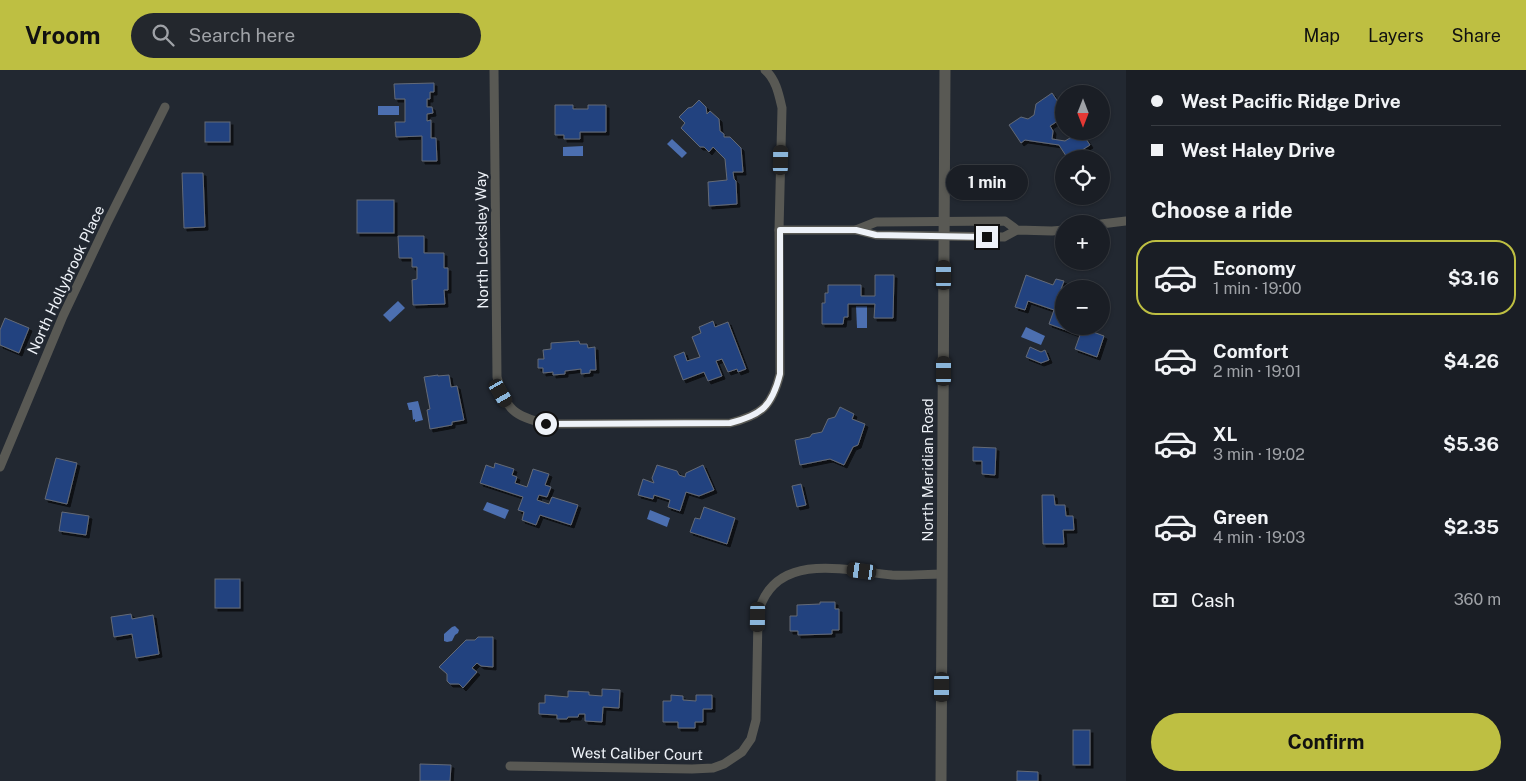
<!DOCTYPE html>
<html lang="en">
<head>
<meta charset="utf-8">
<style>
	body { margin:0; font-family:"Public Sans",sans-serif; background:#23272d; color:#f1f3f6; height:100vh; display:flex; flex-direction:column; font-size:19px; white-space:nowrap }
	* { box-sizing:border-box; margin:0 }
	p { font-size:16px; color:#9fa2a7 }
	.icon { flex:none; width:28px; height:28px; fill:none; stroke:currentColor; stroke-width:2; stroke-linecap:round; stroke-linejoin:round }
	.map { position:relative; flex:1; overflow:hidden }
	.details { display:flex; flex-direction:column; background:#1a1e25; width:400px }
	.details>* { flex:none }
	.banner { display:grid; align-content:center; height:110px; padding:0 25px; background:#1a1e25 }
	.needle { width:32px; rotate:180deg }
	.controls { position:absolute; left:1055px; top:15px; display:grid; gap:10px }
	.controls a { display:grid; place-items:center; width:55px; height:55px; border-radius:50%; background:#1a1e25; box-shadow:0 1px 4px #0004,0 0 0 1px #383c42; font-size:25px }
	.end { position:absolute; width:22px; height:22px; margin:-11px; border:6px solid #eef2f8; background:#111; box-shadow:0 0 0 2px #111 }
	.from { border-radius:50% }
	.bubble { position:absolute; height:35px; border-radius:18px; background:#1a1e25; box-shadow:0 1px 4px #0004,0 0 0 1px #383c42; font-size:16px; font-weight:700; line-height:35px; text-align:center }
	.car { position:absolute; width:15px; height:30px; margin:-15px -8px; border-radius:6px; box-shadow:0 0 4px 1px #0007; background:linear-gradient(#222 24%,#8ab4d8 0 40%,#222 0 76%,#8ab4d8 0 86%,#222 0) }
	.banner b { display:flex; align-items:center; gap:18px; height:48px; font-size:19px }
	.banner b+b { border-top:1px solid #383c42 }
	.banner i { width:12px; height:12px; background:#f1f3f6 }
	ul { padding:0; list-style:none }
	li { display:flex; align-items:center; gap:15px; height:75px; margin:0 10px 8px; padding:0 15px; border:2px solid transparent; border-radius:20px }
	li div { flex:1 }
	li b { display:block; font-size:19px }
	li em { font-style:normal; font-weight:700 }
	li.active { border-color:#bebf42 }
	li>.icon { width:45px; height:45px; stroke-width:1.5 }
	h2 { padding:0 25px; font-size:22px; line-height:60px }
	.pay { display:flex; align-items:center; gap:12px; height:55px; padding:0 25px; font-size:19px }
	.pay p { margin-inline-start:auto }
	.cta { display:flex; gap:10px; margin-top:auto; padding:10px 25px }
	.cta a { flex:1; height:58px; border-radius:30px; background:#bebf42; color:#111; font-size:20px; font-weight:700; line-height:58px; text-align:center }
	header { display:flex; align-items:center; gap:30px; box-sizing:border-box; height:70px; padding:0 25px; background:#bebf42; color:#111 }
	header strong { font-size:24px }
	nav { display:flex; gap:28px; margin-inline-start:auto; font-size:18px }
	.search { width:350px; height:45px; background:#23272d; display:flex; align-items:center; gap:12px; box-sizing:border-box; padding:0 18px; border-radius:28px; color:#9fa2a7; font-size:19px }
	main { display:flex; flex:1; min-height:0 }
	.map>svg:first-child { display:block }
</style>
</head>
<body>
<header>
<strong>Vroom</strong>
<div class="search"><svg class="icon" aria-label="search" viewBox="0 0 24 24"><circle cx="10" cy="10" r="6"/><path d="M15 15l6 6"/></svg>Search here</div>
<nav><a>Map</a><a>Layers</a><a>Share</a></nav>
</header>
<main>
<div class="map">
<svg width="1126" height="711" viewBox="0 0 1126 711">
	<defs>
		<filter id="shadow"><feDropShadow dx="3" dy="3" stdDeviation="0" flood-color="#0009"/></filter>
	</defs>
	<rect width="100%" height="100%" fill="#222831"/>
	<!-- water -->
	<g fill="#4c6fb0">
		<rect x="378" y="36" width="21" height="9"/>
		<polygon points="672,69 687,83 682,88 667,74"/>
		<polygon points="583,76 583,86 563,86 563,77"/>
		<polygon points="398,231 405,238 390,252 383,245"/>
		<polygon points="856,236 867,236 867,258 857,258"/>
		<polygon points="1026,257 1045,266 1041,275 1021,267"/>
		<polygon points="418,331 423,350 415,352 415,349 413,350 412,340 409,340 407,333"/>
		<polygon points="487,432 509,440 505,449 483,440"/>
		<polygon points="650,440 670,448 667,457 647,449"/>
		<polygon points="455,556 459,560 458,563 455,565 452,571 447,572 444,571 444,564 452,557"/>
	</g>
	<!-- building -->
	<g fill="#22427f" stroke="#646a76" filter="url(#shadow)">
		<polygon points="434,13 434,22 430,22 430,29 427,29 427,37 432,37 433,43 427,44 427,51 431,50 431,68 436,68 437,91 422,91 422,66 396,67 395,52 405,52 405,29 395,29 394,14"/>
		<polygon points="1052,23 1064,41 1064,47 1050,56 1053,61 1052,69 1065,71 1078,63 1082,63 1090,75 1068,89 1059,75 1025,70 1021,73 1009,55 1021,47 1028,49 1034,45 1036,34"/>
		<polygon points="699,30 706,37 707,44 710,41 719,49 720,61 724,64 724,67 730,67 741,78 743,102 733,102 734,109 736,111 737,134 709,136 708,112 727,110 725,89 713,77 709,82 704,77 700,77 681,58 685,53 679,47 688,38 692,37"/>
		<polygon points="555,35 573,35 573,39 588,39 588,35 606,35 606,62 580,62 580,69 564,69 564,65 555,65"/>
		<rect x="205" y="52" width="25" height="20"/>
		<polygon points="182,103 203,103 205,157 184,158"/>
		<rect x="357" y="130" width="37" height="33"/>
		<polygon points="398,166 424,166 424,183 444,183 444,198 448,198 448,220 444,220 445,234 413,235 412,210 417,209 417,197 412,197 412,188 399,188"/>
		<polygon points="875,205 894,205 893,248 874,248 875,234 848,234 848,247 844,247 843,254 822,254 822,233 825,233 825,223 828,223 828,215 861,215 861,226 875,226"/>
		<polygon points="1026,205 1053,215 1056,209 1064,211 1061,219 1064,220 1064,256 1085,256 1085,259 1104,266 1097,287 1075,279 1080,265 1049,254 1054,240 1028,231 1025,240 1015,237"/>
		<polygon points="5,248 29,258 19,283 0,275 0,260"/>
		<polygon points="713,251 715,257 728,252 746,299 738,302 737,299 728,302 722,289 716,291 722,306 708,311 704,302 683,310 674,286 684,282 687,291 700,287 692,267 701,263 699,257"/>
		<polygon points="579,271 580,274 587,274 588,278 595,277 596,300 590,300 590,303 581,304 581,299 565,301 565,304 553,305 553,302 543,303 543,298 538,298 538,289 544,289 543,280 551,279 551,273"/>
		<polygon points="1030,277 1041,282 1045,280 1049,290 1041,293 1026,287"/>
		<polygon points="438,305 438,306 449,305 451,317 457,316 464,350 452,352 452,355 430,359 427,340 430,339 424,307"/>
		<polygon points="840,337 854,344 852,349 865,354 858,375 853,377 844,395 830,389 800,395 795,370 810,367 812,364 822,362 828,349 835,347"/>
		<polygon points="973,377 996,378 995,405 982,404 982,391 973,391"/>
		<polygon points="56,388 77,393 67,434 45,429"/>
		<polygon points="495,393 514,399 512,405 517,407 515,413 527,417 533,399 549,404 545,415 551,417 547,427 539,425 537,430 549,434 552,427 578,435 571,455 540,445 536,455 522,450 524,442 518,440 523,427 480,413 486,395 494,398"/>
		<polygon points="657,395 677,401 679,405 685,407 686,403 703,395 714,420 699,426 686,422 680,441 668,437 670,430 654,425 653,429 638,425 643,409 654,413 652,408"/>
		<polygon points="801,414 806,435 797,437 792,416"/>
		<polygon points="1042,425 1054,425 1055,435 1065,435 1066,446 1073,446 1074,460 1063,460 1064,474 1043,474"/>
		<polygon points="704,437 735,448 727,474 690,462 695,448 700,449"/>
		<polygon points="62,442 89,446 86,465 59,461"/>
		<rect x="215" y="509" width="25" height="29"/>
		<polygon points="820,532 835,532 835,539 839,539 839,560 832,560 832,564 798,565 798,561 790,561 790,546 797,546 797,535 820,534"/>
		<polygon points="131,544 132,549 153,545 159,584 136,588 132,564 114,567 111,547"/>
		<polygon points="478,567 493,567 493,597 481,596 477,593 472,598 477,602 463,618 459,614 450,614 447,611 447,604 439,597 466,570 475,570"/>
		<polygon points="602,619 620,620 619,638 603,637 602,652 585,651 585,644 579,644 578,647 568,647 567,649 557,649 557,645 539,644 539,633 545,633 545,625 568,627 568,621 589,622 589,625 602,626"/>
		<polygon points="671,625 683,626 683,630 696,631 696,625 712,625 712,639 703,639 703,652 695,652 695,658 678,658 678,652 663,652 663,631 671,631"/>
		<rect x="1073" y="660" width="17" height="35"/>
		<polygon points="420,694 451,695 450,711 420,711"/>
		<polygon points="1017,701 1038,702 1038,711 1017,711"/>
	</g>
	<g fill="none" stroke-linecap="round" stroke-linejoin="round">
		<!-- minor -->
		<g stroke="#595954" stroke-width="9">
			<path d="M494,0L497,307C506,340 514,346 546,354L730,353C762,345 772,336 780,304L779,160L782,38C779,25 776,9 765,0"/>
			<polyline points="1101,154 1126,151"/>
			<polyline points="779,160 856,160"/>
			<polyline points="1017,160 1005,151 876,152 856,160 876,165 1004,167 1017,160 1052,161 1064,160"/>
			<polyline points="0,397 63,246 107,153 165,37"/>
			<path d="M510,696L692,699L713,698L724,694L742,682L751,669L756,650L758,547C759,542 760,536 762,532C784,482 850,501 892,505C909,506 926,504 942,504"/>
		</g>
		<!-- tertiary -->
		<polyline stroke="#595954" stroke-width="11" points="941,711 945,0"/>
	</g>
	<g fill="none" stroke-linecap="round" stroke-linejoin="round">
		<!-- route -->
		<path stroke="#eef2f8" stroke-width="6" d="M546,354L730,353C762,345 772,336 780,304V160H856L876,165L987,167"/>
	</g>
	<g text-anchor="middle" stroke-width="5" stroke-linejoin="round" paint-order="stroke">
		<!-- street labels -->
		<g font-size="15" fill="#eef2f8" stroke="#222831">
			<text transform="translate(482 170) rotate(-91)" y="5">North Locksley Way</text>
			<text transform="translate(66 210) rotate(-65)" y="5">North Hollybrook Place</text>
			<text transform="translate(928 400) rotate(-90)" y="5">North Meridian Road</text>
			<text transform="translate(637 684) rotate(1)" y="5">West Caliber Court</text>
		</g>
	</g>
</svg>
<div class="controls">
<a><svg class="needle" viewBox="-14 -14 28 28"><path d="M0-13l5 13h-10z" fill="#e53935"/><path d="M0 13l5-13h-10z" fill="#9fa2a7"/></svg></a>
<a><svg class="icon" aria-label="locate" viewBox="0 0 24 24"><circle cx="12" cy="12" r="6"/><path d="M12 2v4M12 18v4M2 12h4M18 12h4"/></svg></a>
<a>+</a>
<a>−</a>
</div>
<i class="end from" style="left:546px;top:354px"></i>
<i class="end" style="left:987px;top:167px"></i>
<div class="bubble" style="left:946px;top:95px;width:82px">1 min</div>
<i class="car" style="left:781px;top:90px;rotate:1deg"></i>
<i class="car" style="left:944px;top:205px;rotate:0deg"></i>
<i class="car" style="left:944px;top:301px;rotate:0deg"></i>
<i class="car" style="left:501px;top:323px;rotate:150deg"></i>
<i class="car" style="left:862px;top:501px;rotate:278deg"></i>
<i class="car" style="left:758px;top:547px;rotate:181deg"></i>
<i class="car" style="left:942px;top:617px;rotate:180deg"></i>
</div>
<section class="details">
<div class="banner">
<b><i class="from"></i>West Pacific Ridge Drive</b>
<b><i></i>West Haley Drive</b>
</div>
<h2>Choose a ride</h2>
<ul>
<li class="active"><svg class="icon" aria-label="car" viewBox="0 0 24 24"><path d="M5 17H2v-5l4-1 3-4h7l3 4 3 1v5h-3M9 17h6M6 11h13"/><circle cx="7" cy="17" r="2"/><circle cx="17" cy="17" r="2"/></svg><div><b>Economy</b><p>1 min · 19:00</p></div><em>$3.16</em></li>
<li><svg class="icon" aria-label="car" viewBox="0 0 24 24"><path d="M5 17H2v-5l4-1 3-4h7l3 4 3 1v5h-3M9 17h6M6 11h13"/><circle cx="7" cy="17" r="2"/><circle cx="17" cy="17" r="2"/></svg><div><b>Comfort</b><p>2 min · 19:01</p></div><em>$4.26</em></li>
<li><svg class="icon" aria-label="car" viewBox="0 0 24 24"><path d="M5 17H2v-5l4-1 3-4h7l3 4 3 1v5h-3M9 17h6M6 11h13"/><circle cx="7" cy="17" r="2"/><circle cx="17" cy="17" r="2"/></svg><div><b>XL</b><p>3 min · 19:02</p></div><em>$5.36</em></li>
<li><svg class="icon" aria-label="car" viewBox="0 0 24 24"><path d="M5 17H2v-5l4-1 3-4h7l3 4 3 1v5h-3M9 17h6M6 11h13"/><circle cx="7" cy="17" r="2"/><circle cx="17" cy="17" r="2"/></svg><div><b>Green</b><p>4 min · 19:03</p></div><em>$2.35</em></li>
</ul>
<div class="pay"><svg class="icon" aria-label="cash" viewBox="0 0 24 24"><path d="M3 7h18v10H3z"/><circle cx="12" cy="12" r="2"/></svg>Cash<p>360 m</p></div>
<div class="cta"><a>Confirm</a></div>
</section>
</main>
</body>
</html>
